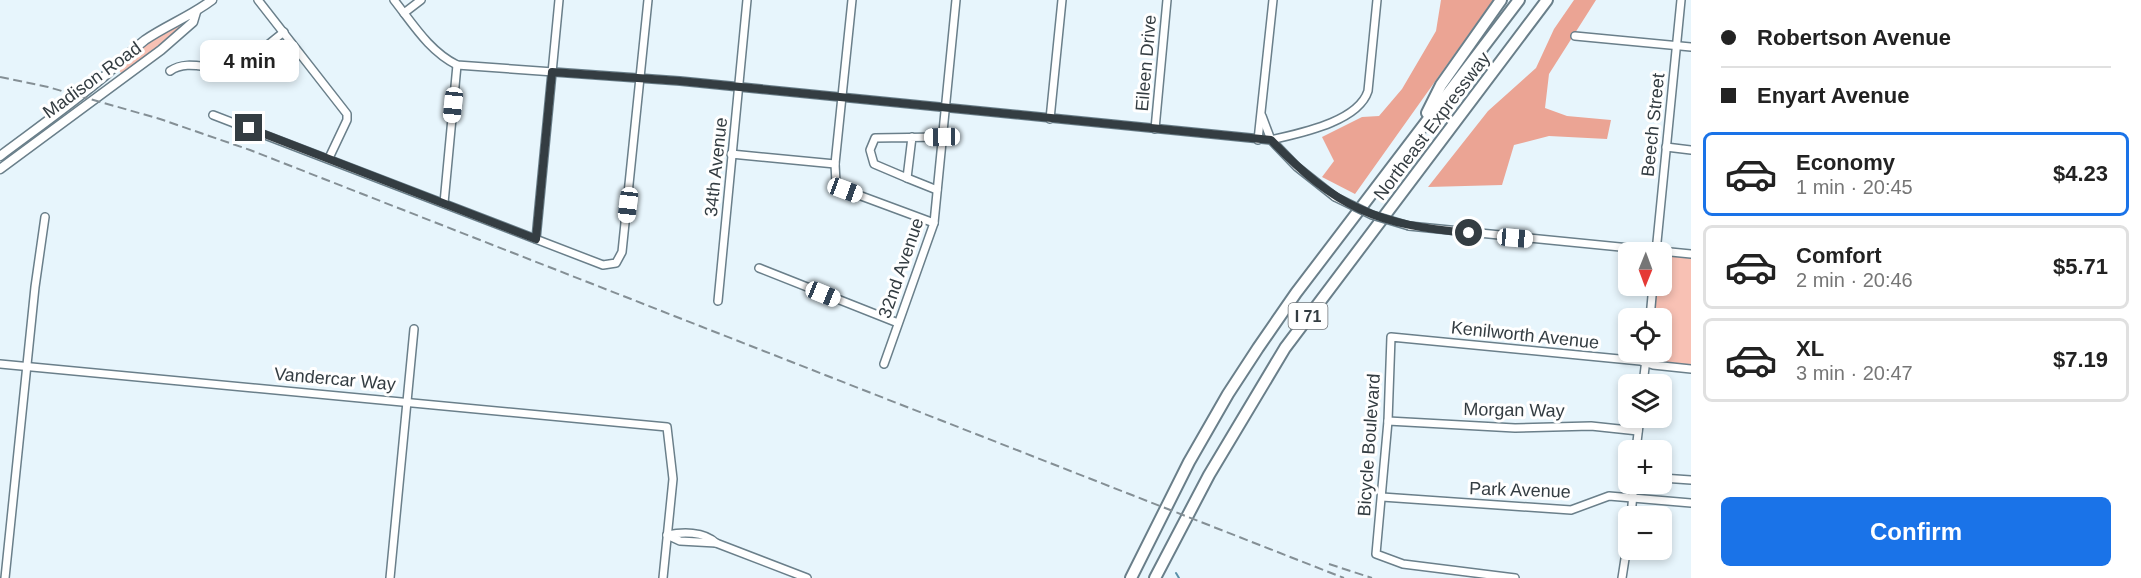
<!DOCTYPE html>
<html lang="en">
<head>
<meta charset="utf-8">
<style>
	body { margin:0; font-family:Arial,sans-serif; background:#f6f6f6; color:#222; height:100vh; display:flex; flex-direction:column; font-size:22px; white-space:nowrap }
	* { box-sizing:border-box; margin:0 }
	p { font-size:20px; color:#767676 }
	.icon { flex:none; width:33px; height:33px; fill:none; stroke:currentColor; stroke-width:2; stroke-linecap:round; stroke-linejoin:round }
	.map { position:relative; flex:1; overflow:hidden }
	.details { display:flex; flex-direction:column; background:#fff; width:450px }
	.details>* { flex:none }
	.guide { display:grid; align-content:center; height:132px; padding:0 30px; background:#fff }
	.needle { width:39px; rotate:181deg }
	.fabs { position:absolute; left:1618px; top:242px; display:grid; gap:12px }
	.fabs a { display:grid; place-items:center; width:54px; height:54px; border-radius:9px; background:#fff; box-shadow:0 3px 9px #0003; font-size:30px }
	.end { position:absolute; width:27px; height:27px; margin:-14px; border:8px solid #343d42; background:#fff; box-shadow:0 0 0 3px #fff }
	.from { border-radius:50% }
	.bubble { position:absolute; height:42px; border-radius:9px; background:#fff; box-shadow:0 3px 9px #0003; font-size:20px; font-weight:700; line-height:42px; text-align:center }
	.car { position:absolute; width:18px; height:36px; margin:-18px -9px; border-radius:8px; box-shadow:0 0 4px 2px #0007; background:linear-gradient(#fff 24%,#345 0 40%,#fff 0 76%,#345 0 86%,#fff 0) }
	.guide b { display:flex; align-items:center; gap:21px; height:57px; font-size:22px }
	.guide b+b { border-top:2px solid #e0e0e0 }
	.guide i { width:15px; height:15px; background:#222 }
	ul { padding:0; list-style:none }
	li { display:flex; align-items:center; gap:18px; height:84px; margin:0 12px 9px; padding:0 18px; border:3px solid #e0e0e0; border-radius:9px }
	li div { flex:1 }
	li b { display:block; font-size:22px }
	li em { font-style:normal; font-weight:700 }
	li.on { border-color:#1a73e8 }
	li>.icon { width:54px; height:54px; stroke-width:1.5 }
	.action { display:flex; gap:12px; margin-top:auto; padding:12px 30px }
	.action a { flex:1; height:69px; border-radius:9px; background:#1a73e8; color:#fff; font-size:24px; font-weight:700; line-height:69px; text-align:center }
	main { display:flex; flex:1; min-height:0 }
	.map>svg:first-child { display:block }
</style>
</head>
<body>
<main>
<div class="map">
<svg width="1691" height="578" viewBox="0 0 1691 578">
	<rect width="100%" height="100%" fill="#e7f5fc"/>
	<!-- green -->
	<g fill="#f8c1b4">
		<path d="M187,18L188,20C168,40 146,58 121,73L118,69L153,39Z"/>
		<polygon points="1662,252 1691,254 1691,369 1650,365 1647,351 1662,351 1662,318 1650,318 1653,285 1662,285"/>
	</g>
	<!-- forest -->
	<g fill="#eba494">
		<polygon points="1441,0 1493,0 1355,194 1322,177 1334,161 1322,137 1362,117 1379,116 1402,89 1436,31"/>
		<polygon points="1574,0 1596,0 1549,74 1545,108 1567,116 1611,120 1607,139 1549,136 1514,145 1502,185 1428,187 1488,111 1536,68 1554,29"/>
	</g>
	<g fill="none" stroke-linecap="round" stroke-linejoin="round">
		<!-- stream -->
		<polyline stroke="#5a91aa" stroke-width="2" points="1176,573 1179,578"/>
		<!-- minor casing -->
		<g stroke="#6a7f8a" stroke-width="10">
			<g id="minor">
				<polyline points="258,0 347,114 347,120 329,158"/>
				<path d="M394,0C413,24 429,51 457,65L680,81L1271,140L1297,167L1335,197"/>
				<polyline points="852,0 835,164 836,183 845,190 934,223"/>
				<polyline points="404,13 421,0"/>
				<polyline points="1575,36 1691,47"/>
				<path d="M170,71C189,58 211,72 231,67C250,62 268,44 284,32"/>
				<polyline points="213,115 603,265 616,263 622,252 648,0"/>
				<path d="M1262,116L1271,140C1300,133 1358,122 1368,91L1377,0"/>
				<polyline points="1050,119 1062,0"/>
				<polyline points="1155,129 1167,0"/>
				<polyline points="912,137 907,178 874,164 870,150 875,138 942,137"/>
				<polyline points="1258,140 1273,0"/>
				<polyline points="1666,147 1691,150"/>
				<polyline points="731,154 835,164"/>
				<polyline points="907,178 937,190"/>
				<polyline points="444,203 457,65"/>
				<polyline points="1409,226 1691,254"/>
				<polyline points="536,239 559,0"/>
				<polyline points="1656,252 1681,0"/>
				<polyline points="759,268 898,323"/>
				<polyline points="718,301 747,0"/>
				<polyline points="1650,318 1653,285"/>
				<polyline points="0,364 667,427 673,479 663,578"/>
				<polyline points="884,364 934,223 956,0"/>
				<polyline points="1643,384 1647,351"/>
				<polyline points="1388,421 1515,428 1591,426 1638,431"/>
				<polyline points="1636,450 1640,417"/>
				<polyline points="1662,478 1691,480"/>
				<polyline points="1382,497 1571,510 1609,496 1691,503"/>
				<polyline points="1631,516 1634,483"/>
				<path d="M667,535C682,532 704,531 716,543L807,578"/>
				<polyline points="667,535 680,541 716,543"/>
				<polyline points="5,578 35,287 45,217"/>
				<polyline points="390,578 414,329"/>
				<polyline points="1515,578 1403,564 1376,554 1388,421 1391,337 1640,361 1653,365 1691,369"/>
				<polyline points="1622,578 1629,533"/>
			</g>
		</g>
		<!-- major casing -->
		<g stroke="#6a7f8a" stroke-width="11">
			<g id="major">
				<path d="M0,156C36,129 73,103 107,74C120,62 131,51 145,40C167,25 191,16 212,0"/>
				<polyline points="0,169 161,50 193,22 196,12"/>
			</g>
		</g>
		<!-- highway casing -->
		<g stroke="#6a7f8a" stroke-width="14">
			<g id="highway">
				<polyline points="1427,113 1441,85 1501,0"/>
				<polyline points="1131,578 1189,462 1228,394 1258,348 1296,293 1519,0"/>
				<polyline points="1155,578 1209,475 1285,348 1547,0"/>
			</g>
		</g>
		<!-- minor -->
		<use href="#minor" stroke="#fff" stroke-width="7"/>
		<!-- major -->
		<use href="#major" stroke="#fff" stroke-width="8"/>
		<!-- highway -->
		<use href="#highway" stroke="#fff" stroke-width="10"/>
		<!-- rail -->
		<g stroke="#848f95" stroke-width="2" stroke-dasharray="9 4.5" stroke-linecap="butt">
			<polyline points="0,77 48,87 160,119 250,150 1344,578"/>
			<polyline points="1329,564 1372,578"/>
		</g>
		<!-- minor-bridge casing -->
		<g stroke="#6a7f8a" stroke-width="10" stroke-linecap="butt">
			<polyline id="minor-bridge" points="1335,197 1372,215 1409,226"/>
		</g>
		<!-- minor-bridge -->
		<use href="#minor-bridge" stroke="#fff" stroke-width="7"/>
	</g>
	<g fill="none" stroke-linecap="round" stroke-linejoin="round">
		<!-- route -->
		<path stroke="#343d42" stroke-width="8" d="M249,128L536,239L552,72L680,81L1271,140C1336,208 1377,225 1469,233"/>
	</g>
	<g text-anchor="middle" stroke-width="6" stroke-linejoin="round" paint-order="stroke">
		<!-- shield labels -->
		<rect fill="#fff" stroke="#71777b" stroke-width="1.5" x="1288.5" y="303" width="39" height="26" rx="4.5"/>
		<g font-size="16" font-weight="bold" fill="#343d42">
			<text x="1308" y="322">I 71</text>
		</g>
		<!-- street labels -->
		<g font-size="18" fill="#343d42" stroke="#fff">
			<text transform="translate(1146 63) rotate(-85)" y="6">Eileen Drive</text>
			<text transform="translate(92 80) rotate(-36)" y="6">Madison Road</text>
			<text transform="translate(1653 125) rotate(-84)" y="6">Beech Street</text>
			<text transform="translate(1432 126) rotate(-53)" y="6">Northeast Expressway</text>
			<text transform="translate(716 167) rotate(-84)" y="6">34th Avenue</text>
			<text transform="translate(901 268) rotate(-71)" y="6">32nd Avenue</text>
			<text transform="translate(1525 335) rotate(6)" y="6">Kenilworth Avenue</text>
			<text transform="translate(335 379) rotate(5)" y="6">Vandercar Way</text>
			<text transform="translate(1514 410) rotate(1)" y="6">Morgan Way</text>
			<text transform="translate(1369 445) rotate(-86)" y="6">Bicycle Boulevard</text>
			<text transform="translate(1520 490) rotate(2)" y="6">Park Avenue</text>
		</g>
	</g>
</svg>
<div class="fabs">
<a><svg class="needle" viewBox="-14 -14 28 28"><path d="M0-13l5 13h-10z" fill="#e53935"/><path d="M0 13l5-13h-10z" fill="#767676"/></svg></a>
<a><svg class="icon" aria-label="locate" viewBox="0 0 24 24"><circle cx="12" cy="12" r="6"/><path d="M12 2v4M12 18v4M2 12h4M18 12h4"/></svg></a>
<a><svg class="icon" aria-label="layers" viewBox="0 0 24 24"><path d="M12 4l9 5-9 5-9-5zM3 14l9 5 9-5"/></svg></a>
<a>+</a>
<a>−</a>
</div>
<i class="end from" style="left:1469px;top:233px"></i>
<i class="end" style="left:249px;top:128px"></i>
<div class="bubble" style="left:200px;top:40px;width:99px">4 min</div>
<i class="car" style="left:453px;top:105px;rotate:186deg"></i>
<i class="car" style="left:942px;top:137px;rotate:269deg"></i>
<i class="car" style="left:845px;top:190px;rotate:110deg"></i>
<i class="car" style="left:628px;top:205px;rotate:187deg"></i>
<i class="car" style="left:1515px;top:238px;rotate:95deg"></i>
<i class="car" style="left:823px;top:294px;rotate:112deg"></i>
</div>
<section class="details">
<div class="guide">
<b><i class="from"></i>Robertson Avenue</b>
<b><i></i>Enyart Avenue</b>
</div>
<ul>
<li class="on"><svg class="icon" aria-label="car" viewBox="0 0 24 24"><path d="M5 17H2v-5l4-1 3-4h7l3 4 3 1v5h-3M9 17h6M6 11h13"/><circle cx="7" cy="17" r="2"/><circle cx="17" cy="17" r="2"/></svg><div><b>Economy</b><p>1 min · 20:45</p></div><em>$4.23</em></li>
<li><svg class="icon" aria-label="car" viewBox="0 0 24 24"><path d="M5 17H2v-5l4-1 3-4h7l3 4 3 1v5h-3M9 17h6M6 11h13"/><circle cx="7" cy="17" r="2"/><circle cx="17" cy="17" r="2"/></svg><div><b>Comfort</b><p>2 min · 20:46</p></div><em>$5.71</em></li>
<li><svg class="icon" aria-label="car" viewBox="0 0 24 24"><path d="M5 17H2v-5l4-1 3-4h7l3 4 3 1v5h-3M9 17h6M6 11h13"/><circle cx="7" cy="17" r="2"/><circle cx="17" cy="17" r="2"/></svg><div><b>XL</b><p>3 min · 20:47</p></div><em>$7.19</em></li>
</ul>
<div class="action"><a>Confirm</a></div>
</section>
</main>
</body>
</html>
